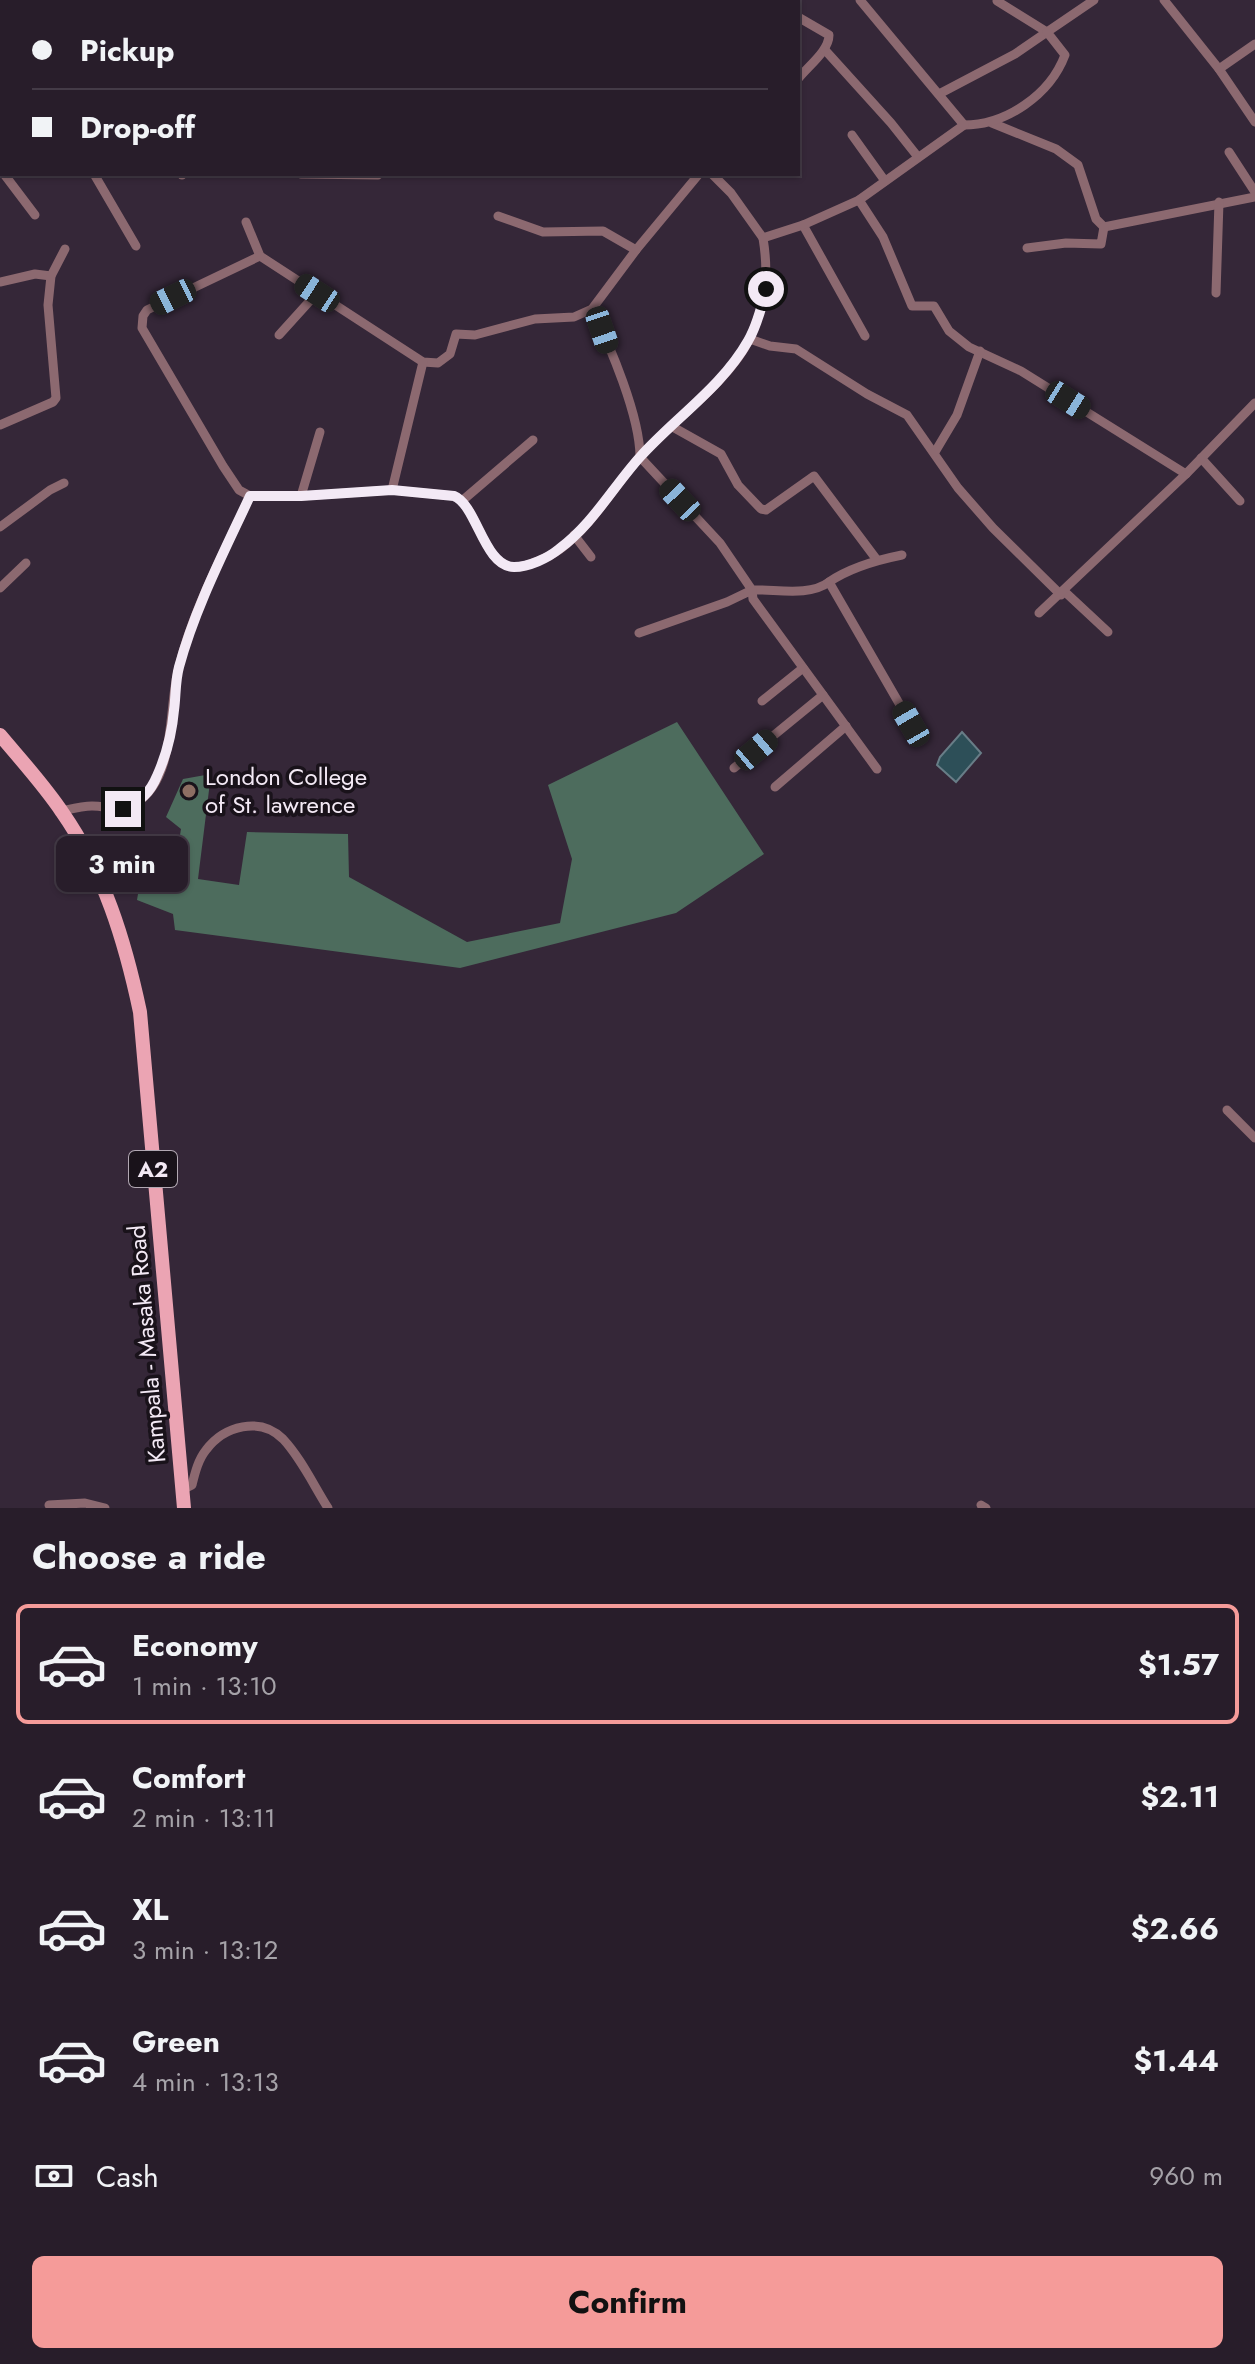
<!DOCTYPE html>
<html lang="en">
<head>
<meta charset="utf-8">
<style>
	body { margin:0; font-family:Jost,sans-serif; background:#302632; color:#f1f3f6; height:100vh; display:flex; flex-direction:column; font-size:30px; white-space:nowrap }
	* { box-sizing:border-box; margin:0 }
	p { font-size:26px; color:#a5a2a8 }
	.icon { flex:none; width:44px; height:44px; fill:none; stroke:currentColor; stroke-width:2; stroke-linecap:round; stroke-linejoin:round }
	.map { position:relative; height:1508px; overflow:hidden }
	.side { display:flex; flex-direction:column; background:#281d2a; flex:1 }
	.side>* { flex:none }
	.banner { position:absolute; left:0px; top:0px; width:800px; height:176px; box-shadow:0 2px 6px #0004,0 0 0 2px #443b47; display:grid; align-content:center; height:176px; padding:0 32px; background:#281d2a }
	.end { position:absolute; width:36px; height:36px; margin:-18px; border:10px solid #f3e9f5; background:#111; box-shadow:0 0 0 4px #111 }
	.from { border-radius:50% }
	.bubble { position:absolute; height:56px; border-radius:12px; background:#281d2a; box-shadow:0 2px 6px #0004,0 0 0 2px #443b47; font-size:26px; font-weight:700; line-height:56px; text-align:center }
	.car { position:absolute; width:24px; height:48px; margin:-24px -12px; border-radius:10px; box-shadow:0 0 6px 2px #0007; background:linear-gradient(#222 24%,#8ab4d8 0 40%,#222 0 76%,#8ab4d8 0 86%,#222 0) }
	.banner b { display:flex; align-items:center; gap:28px; height:76px; font-size:30px }
	.banner b+b { border-top:2px solid #443b47 }
	.banner i { width:20px; height:20px; background:#f1f3f6 }
	ul { padding:0; list-style:none }
	li { display:flex; align-items:center; gap:24px; height:120px; margin:0 16px 12px; padding:0 16px; border:4px solid transparent; border-radius:12px }
	li div { flex:1 }
	li b { display:block; font-size:30px }
	li em { font-style:normal; font-weight:700 }
	li.selected { border-color:#f59b99 }
	li>.icon { width:72px; height:72px; stroke-width:1.5 }
	h2 { padding:0 32px; font-size:36px; line-height:96px }
	.pay { display:flex; align-items:center; gap:20px; height:88px; padding:0 32px; font-size:30px }
	.pay p { margin-inline-start:auto }
	.action { display:flex; gap:16px; margin-top:auto; padding:16px 32px }
	.action a { flex:1; height:92px; border-radius:12px; background:#f59b99; color:#111; font-size:32px; font-weight:700; line-height:92px; text-align:center }
	.map>svg:first-child { display:block }
</style>
</head>
<body>
<div class="map">
<svg width="1255" height="1508" viewBox="0 0 1255 1508">
	<rect width="100%" height="100%" fill="#352738"/>
	<!-- forest -->
	<polygon fill="#4d6c5d" points="677,722 764,854 676,913 460,968 175,930 173,914 137,900 140,882 173,877 181,829 166,817 183,779 211,774 198,879 239,885 247,832 348,834 349,877 467,942 560,923 572,859 548,785"/>
	<!-- water -->
	<polygon fill="#2d4f58" stroke="#687d87" stroke-width="2" points="962,732 981,753 956,782 937,765 940,757"/>
	<g fill="none" stroke-linecap="round" stroke-linejoin="round">
		<!-- street -->
		<g stroke="#8c6970" stroke-width="9">
			<polyline points="1164,0 1219,69 1255,122"/>
			<polyline points="11,2 13,0"/>
			<polyline points="232,2 233,0"/>
			<polyline points="466,2 466,0"/>
			<polyline points="622,2 622,0"/>
			<polyline points="759,2 761,0"/>
			<polyline points="0,14 2,12"/>
			<path d="M798,17L829,35C829,51 808,66 798,79"/>
			<polyline points="825,50 891,123 918,157"/>
			<polyline points="0,64 2,66"/>
			<polyline points="1219,69 1255,44"/>
			<polyline points="939,94 1015,54 1047,32 997,1"/>
			<polyline points="992,123 1056,149 1078,165 1096,219 1104,227"/>
			<path d="M964,125C1006,125 1050,95 1065,55L1047,32L1094,0"/>
			<polyline points="0,128 2,125"/>
			<polyline points="852,135 885,181"/>
			<polyline points="1229,152 1255,192"/>
			<polyline points="4,174 35,215"/>
			<polyline points="94,174 136,246"/>
			<polyline points="301,174 378,175"/>
			<polyline points="712,174 731,193 763,238"/>
			<polyline points="182,175 183,174"/>
			<polyline points="859,200 883,237 912,306 934,306 949,331 969,347 1021,371 1186,474"/>
			<polyline points="498,216 543,232 603,231 636,250"/>
			<polyline points="246,222 260,256 423,362 438,363 450,354 456,334 475,335 535,319 574,317 592,309 636,250 699,174"/>
			<polyline points="803,225 865,336"/>
			<polyline points="1104,227 1255,197"/>
			<polyline points="1027,248 1066,243 1101,244 1104,227"/>
			<polyline points="0,282 35,274 51,276"/>
			<polyline points="1216,293 1219,202"/>
			<path d="M592,309C610,346 640,416 640,457L720,543L752,590C776,589 809,597 829,582L911,724"/>
			<polyline points="279,335 317,293"/>
			<polyline points="750,339 770,346 796,349 867,394 907,415 958,488 993,528 1061,595"/>
			<polyline points="0,425 53,402 56,398 48,305 51,276 65,249"/>
			<polyline points="671,426 721,454 738,485 761,509 766,510 814,476 877,560"/>
			<polyline points="935,452 957,415 980,351"/>
			<polyline points="1201,458 1240,501"/>
			<polyline points="392,490 423,362"/>
			<polyline points="250,496 239,490 223,466 142,328 143,316 147,310 260,256"/>
			<polyline points="301,496 320,432"/>
			<polyline points="463,500 533,440"/>
			<polyline points="0,527 50,490 64,483"/>
			<polyline points="574,535 591,557"/>
			<path d="M829,582C851,567 877,560 902,555"/>
			<polyline points="0,588 26,563"/>
			<polyline points="1064,591 1108,632"/>
			<polyline points="1039,613 1186,474 1255,403"/>
			<polyline points="639,633 727,602 752,590 753,599 877,769"/>
			<polyline points="762,701 803,668"/>
			<polyline points="734,768 823,695"/>
			<polyline points="775,787 846,726"/>
			<path d="M62,811C71,809 82,806 92,806C109,806 122,814 138,802C176,775 168,710 178,671C192,610 224,553 250,496H301L392,490L454,496C477,504 483,566 514,567C528,567 547,558 559,550C591,527 613,488 639,458C671,422 730,381 750,338C766,303 769,275 763,238L803,225L859,200L964,125L860,0"/>
			<polyline points="1227,1110 1255,1138"/>
			<path d="M182,1490L192,1485C195,1473 198,1460 206,1450C224,1426 260,1416 283,1439C301,1458 314,1486 328,1508"/>
			<polyline points="49,1505 85,1503 105,1508"/>
			<polyline points="981,1505 986,1508"/>
		</g>
		<!-- primary -->
		<path stroke="#eba4b3" stroke-width="14" d="M0,735C21,760 44,785 62,812C104,872 125,941 140,1012L184,1508"/>
	</g>
	<g fill="none" stroke-linecap="round" stroke-linejoin="round">
		<!-- route -->
		<path stroke="#f3e9f5" stroke-width="10" d="M123,809C140,802 150,793 157,776C166,756 172,733 174,710C176,696 175,682 179,667C195,608 224,552 250,496H301L392,490L454,496C477,505 484,567 514,567C529,567 548,558 559,549C592,525 613,487 640,457C675,418 722,387 748,341C757,326 762,306 766,289"/>
	</g>
	<!-- markers -->
	<circle fill="#8d6e63" stroke="#19121a" stroke-width="3" cx="189" cy="791" r="8"/>
	<g text-anchor="middle" stroke-width="7" stroke-linejoin="round" paint-order="stroke">
		<!-- shield labels -->
		<rect fill="#19121a" stroke="#b2a8b3" stroke-width="2" x="129" y="1151" width="48" height="36" rx="6"/>
		<g font-size="22" font-weight="bold" fill="#f3e9f5">
			<text x="153" y="1177">A2</text>
		</g>
		<!-- poi labels -->
		<g font-size="24" fill="#f3e9f5" stroke="#19121a" text-anchor="start">
			<text x="205" y="785">London College<tspan x="205" dy="28">of St. lawrence</tspan></text>
		</g>
		<!-- street labels -->
		<g font-size="24" fill="#f3e9f5" stroke="#19121a">
			<text transform="translate(147 1344) rotate(-95)" y="8">Kampala - Masaka Road</text>
		</g>
	</g>
</svg>
<i class="end from" style="left:766px;top:289px"></i>
<i class="end" style="left:123px;top:809px"></i>
<div class="bubble" style="left:56px;top:836px;width:132px">3 min</div>
<i class="car" style="left:317px;top:293px;rotate:303deg"></i>
<i class="car" style="left:173px;top:297px;rotate:244deg"></i>
<i class="car" style="left:602px;top:330px;rotate:161deg"></i>
<i class="car" style="left:1068px;top:400px;rotate:122deg"></i>
<i class="car" style="left:680px;top:500px;rotate:317deg"></i>
<i class="car" style="left:911px;top:724px;rotate:330deg"></i>
<i class="car" style="left:756px;top:750px;rotate:50deg"></i>
<div class="banner">
<b><i class="from"></i>Pickup</b>
<b><i></i>Drop-off</b>
</div>
</div>
<section class="side">
<h2>Choose a ride</h2>
<ul>
<li class="selected"><svg class="icon" aria-label="car" viewBox="0 0 24 24"><path d="M5 17H2v-5l4-1 3-4h7l3 4 3 1v5h-3M9 17h6M6 11h13"/><circle cx="7" cy="17" r="2"/><circle cx="17" cy="17" r="2"/></svg><div><b>Economy</b><p>1 min · 13:10</p></div><em>$1.57</em></li>
<li><svg class="icon" aria-label="car" viewBox="0 0 24 24"><path d="M5 17H2v-5l4-1 3-4h7l3 4 3 1v5h-3M9 17h6M6 11h13"/><circle cx="7" cy="17" r="2"/><circle cx="17" cy="17" r="2"/></svg><div><b>Comfort</b><p>2 min · 13:11</p></div><em>$2.11</em></li>
<li><svg class="icon" aria-label="car" viewBox="0 0 24 24"><path d="M5 17H2v-5l4-1 3-4h7l3 4 3 1v5h-3M9 17h6M6 11h13"/><circle cx="7" cy="17" r="2"/><circle cx="17" cy="17" r="2"/></svg><div><b>XL</b><p>3 min · 13:12</p></div><em>$2.66</em></li>
<li><svg class="icon" aria-label="car" viewBox="0 0 24 24"><path d="M5 17H2v-5l4-1 3-4h7l3 4 3 1v5h-3M9 17h6M6 11h13"/><circle cx="7" cy="17" r="2"/><circle cx="17" cy="17" r="2"/></svg><div><b>Green</b><p>4 min · 13:13</p></div><em>$1.44</em></li>
</ul>
<div class="pay"><svg class="icon" aria-label="cash" viewBox="0 0 24 24"><path d="M3 7h18v10H3z"/><circle cx="12" cy="12" r="2"/></svg>Cash<p>960 m</p></div>
<div class="action"><a>Confirm</a></div>
</section>
</body>
</html>
